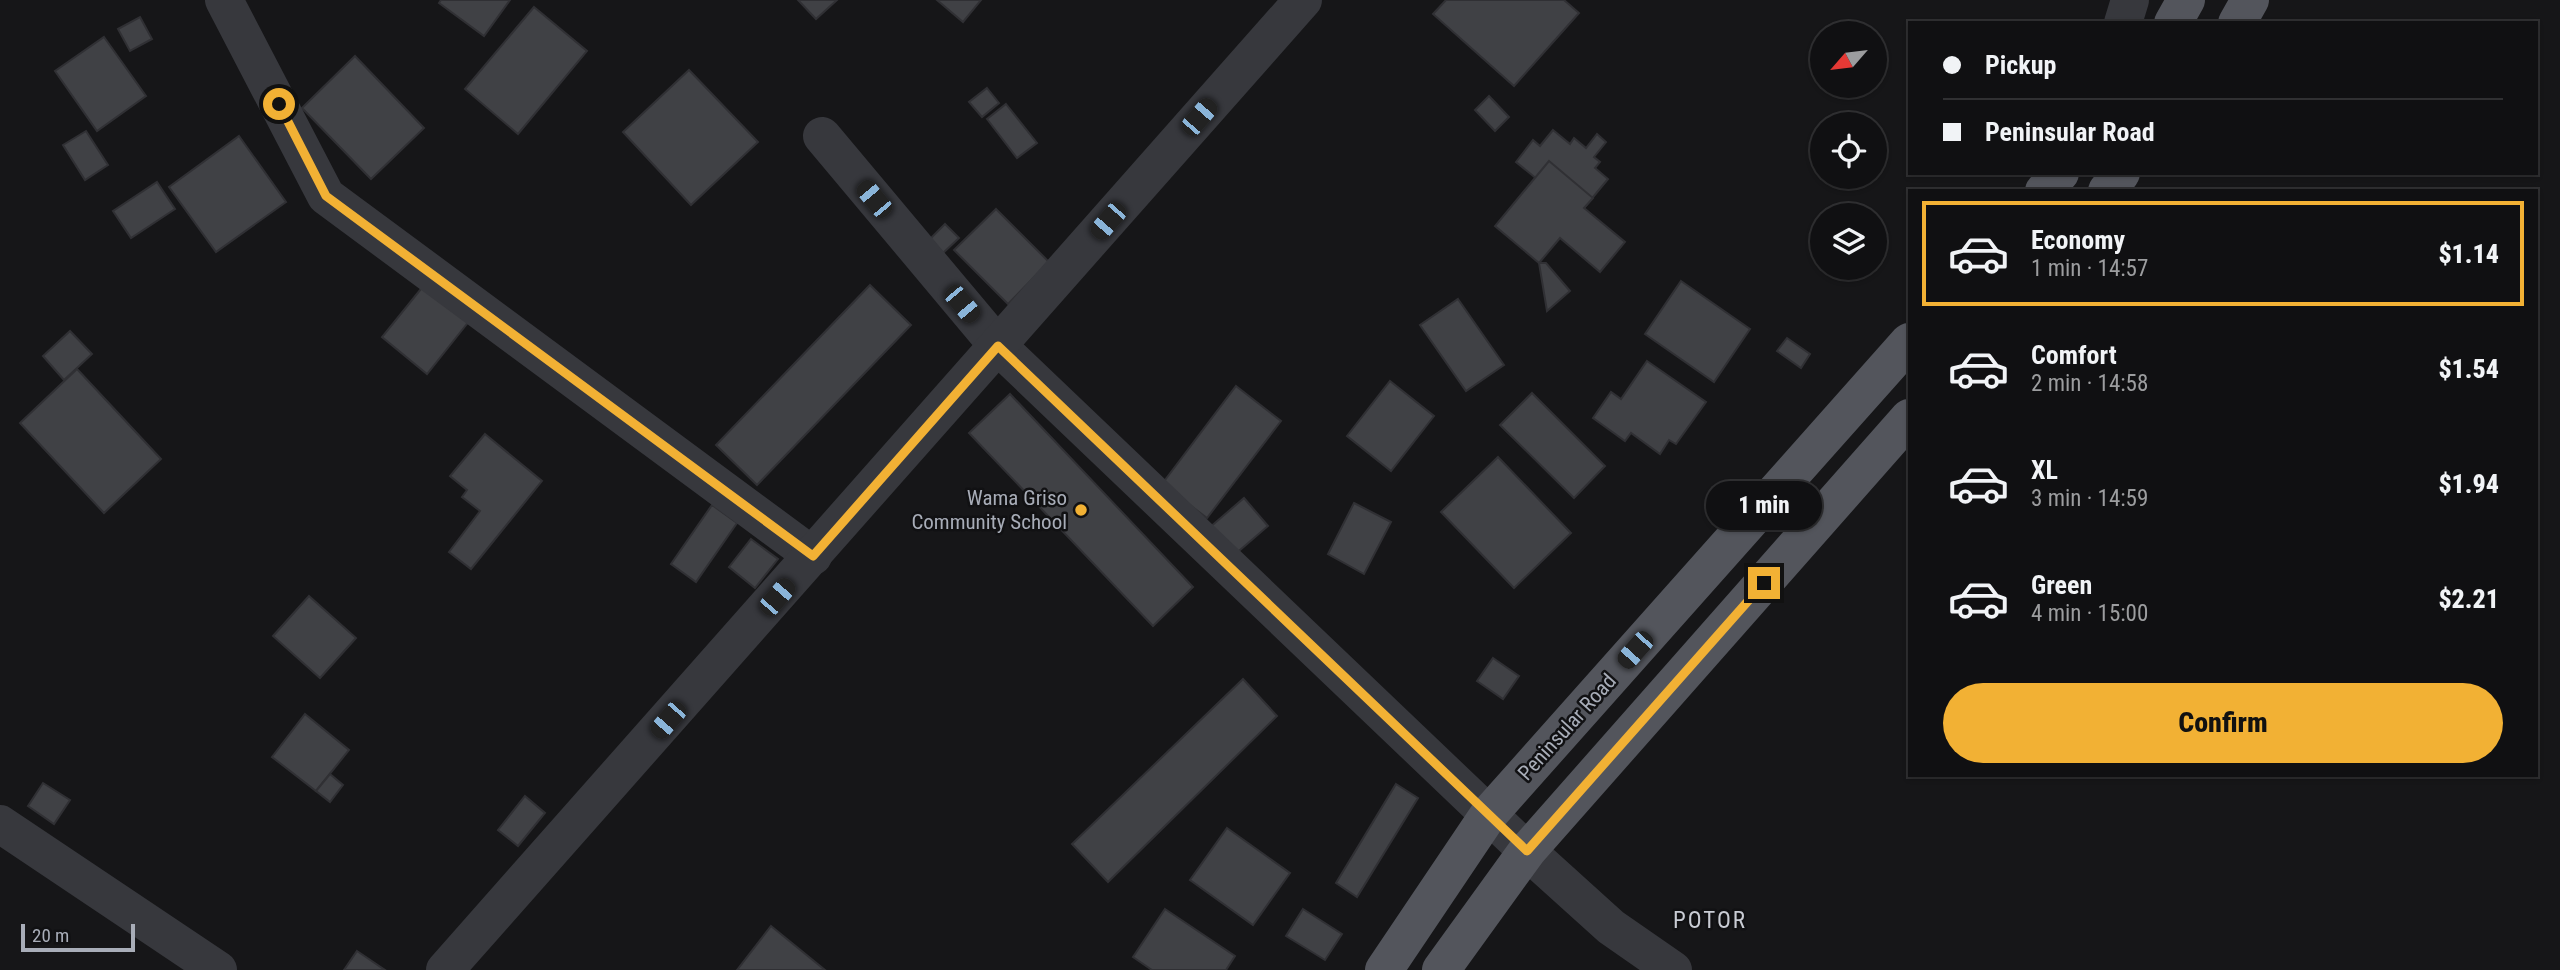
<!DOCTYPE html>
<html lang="en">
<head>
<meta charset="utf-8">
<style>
	body { margin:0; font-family:"Roboto Condensed",sans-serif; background:#1e1e20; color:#f1f3f6; height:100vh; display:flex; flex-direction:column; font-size:26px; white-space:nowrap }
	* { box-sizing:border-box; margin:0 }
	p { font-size:23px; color:#9c9d9f }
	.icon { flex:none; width:38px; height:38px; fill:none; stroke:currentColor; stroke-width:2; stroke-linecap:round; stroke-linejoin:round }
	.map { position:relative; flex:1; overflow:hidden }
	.drawer { position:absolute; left:1908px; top:189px; width:630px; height:588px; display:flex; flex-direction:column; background:#101012; border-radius:0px; box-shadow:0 2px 5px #0004,0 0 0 2px #303032 }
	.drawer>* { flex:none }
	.banner { position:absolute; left:1908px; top:21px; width:630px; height:154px; border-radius:0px; box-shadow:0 2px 5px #0004,0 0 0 2px #303032; display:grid; align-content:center; height:154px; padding:0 35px; background:#101012 }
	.needle { width:46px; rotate:242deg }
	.controls { position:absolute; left:1810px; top:21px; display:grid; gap:14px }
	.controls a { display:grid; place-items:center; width:77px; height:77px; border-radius:50%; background:#101012; box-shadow:0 2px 5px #0004,0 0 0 2px #303032; font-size:35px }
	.scale { position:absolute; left:21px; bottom:18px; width:114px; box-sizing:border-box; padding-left:7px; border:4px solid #a8adb8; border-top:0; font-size:19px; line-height:24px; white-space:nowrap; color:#a8adb8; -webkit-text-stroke:5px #111113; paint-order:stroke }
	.end { position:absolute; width:32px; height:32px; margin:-16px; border:9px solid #f2b134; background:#111; box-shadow:0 0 0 4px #111 }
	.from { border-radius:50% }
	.bubble { position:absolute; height:49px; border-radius:24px; background:#101012; box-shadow:0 2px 5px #0004,0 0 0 2px #303032; font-size:23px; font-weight:800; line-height:49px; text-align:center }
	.car { position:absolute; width:21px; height:42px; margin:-21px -10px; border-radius:9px; box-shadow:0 0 5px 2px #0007; background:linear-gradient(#222 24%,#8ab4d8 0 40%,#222 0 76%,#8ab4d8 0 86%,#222 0) }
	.banner b { display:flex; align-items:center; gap:24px; height:66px; font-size:26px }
	.banner b+b { border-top:2px solid #303032 }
	.banner i { width:18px; height:18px; background:#f1f3f6 }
	ul { padding:12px 0 0; list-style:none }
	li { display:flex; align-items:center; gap:21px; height:105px; margin:0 14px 10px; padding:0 21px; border:4px solid transparent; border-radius:0px }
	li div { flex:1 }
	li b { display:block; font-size:26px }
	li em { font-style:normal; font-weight:800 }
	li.on { border-color:#f2b134 }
	li>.icon { width:63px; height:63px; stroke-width:1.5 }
	.cta { display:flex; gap:14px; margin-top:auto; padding:14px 35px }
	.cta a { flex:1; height:80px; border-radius:42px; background:#f2b134; color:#111; font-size:28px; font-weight:800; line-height:80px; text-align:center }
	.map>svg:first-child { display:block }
</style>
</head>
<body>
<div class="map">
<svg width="2560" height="970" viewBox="0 0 2560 970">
	<rect width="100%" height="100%" fill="#161618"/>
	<!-- building -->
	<g fill="#404145" stroke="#303034" stroke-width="2">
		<polygon points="441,0 510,0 484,36 439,3"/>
		<polygon points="798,0 837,0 816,19"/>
		<polygon points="937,0 981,0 963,22"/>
		<polygon points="1446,0 1564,0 1579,13 1514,86 1433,14"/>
		<polygon points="534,7 587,51 518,134 465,89"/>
		<polygon points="140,17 152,39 130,51 118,29"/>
		<polygon points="104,37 146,96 97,131 55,71"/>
		<polygon points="355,56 424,128 371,179 302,108"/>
		<polygon points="689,70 758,142 691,205 623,132"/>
		<polygon points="987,88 999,103 982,117 969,102"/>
		<polygon points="1489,96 1509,117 1495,131 1475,110"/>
		<polygon points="1006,104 1037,143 1017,158 987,119"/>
		<polygon points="1553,130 1570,144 1574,138 1586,148 1597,134 1606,142 1594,157 1600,162 1595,168 1608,179 1584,208 1570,197 1565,202 1516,162 1533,140 1540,146"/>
		<polygon points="86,131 108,165 85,180 63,145"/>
		<polygon points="239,136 286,202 216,252 169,187"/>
		<polygon points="1549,161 1593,198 1584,208 1625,242 1600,272 1560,238 1539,263 1495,226"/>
		<polygon points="157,182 175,209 131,238 113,211"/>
		<polygon points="996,209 1049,262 1008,304 954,250"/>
		<polygon points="945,224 959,238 943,253 930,239"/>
		<polygon points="1539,263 1546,263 1570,291 1547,311"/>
		<polygon points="429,279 474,315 427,374 382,337"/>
		<polygon points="1681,281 1750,329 1714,382 1645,334"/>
		<polygon points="870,285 911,325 757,485 716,445"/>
		<polygon points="1458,299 1504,365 1466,391 1420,325"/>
		<polygon points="70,331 92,354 64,380 43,356"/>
		<polygon points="1787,338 1810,354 1801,368 1777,351"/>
		<polygon points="1647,361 1706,402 1676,444 1669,440 1660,454 1631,433 1625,441 1593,418 1611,392 1621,399"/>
		<polygon points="77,369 161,459 104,513 20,423"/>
		<polygon points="1390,381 1434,416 1391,471 1347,436"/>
		<polygon points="1236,386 1281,421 1207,518 1162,484"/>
		<polygon points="1532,393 1605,466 1574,498 1500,425"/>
		<polygon points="1010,394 1193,587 1153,626 969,433"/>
		<polygon points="485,434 542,481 471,569 449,552 480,511 462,497 467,490 450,476"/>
		<polygon points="1498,457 1571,533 1514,588 1441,512"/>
		<polygon points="1244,498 1268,526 1233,556 1209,528"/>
		<polygon points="1354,503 1391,522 1364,574 1328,554"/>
		<polygon points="712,505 737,523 696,582 671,564"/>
		<polygon points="751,539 778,559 755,588 729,567"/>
		<polygon points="309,596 356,638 320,678 273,636"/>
		<polygon points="1493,658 1519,676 1503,699 1477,681"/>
		<polygon points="1243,679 1277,716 1108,882 1072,844"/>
		<polygon points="305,714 349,750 316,791 272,757"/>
		<polygon points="330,774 343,785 330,802 316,791"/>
		<polygon points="43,783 70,800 54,824 28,806"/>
		<polygon points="1396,784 1418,798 1357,897 1336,883"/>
		<polygon points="525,796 545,813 518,846 498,830"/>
		<polygon points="1227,828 1290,873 1253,925 1190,880"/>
		<polygon points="1165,909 1235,956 1226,970 1152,970 1133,957"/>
		<polygon points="1303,909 1342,934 1325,960 1286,936"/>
		<polygon points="771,926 825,970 737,970"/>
		<polygon points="357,951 385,970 344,970"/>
	</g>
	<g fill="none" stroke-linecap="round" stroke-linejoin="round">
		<!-- minor -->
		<g stroke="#37383d" stroke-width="38">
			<polyline points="224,0 326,196 813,556"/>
			<polyline points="2123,23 2130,0"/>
			<polyline points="822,136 998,346 1527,851 1611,927 1673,970"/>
			<polyline points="0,824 218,970"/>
			<polyline points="445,970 1303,0"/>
		</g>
		<!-- primary -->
		<g stroke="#53555c" stroke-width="38">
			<polyline points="2173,23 2186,0"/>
			<polyline points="2237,23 2250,0"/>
			<polyline points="2044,191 2060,173"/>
			<polyline points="2107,191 2121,173"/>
			<polyline points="1384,970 1489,814 1909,342"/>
			<polyline points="1441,970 1527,851 1909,418"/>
		</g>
	</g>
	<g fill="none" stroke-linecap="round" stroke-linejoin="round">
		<!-- route -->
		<polyline stroke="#f2b134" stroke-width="9" points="279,104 326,196 813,556 998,346 1527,851 1764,583"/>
	</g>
	<!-- markers -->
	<circle fill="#f2b134" stroke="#111113" stroke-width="2.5" cx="1081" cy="510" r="7"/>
	<g text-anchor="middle" stroke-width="5" stroke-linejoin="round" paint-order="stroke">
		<!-- poi labels -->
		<g font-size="21" fill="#a8adb8" stroke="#111113" text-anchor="end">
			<text x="1067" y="505">Wama Griso<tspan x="1067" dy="24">Community School</tspan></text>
		</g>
		<!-- street labels -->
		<g font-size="21" fill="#a8adb8" stroke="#111113">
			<text transform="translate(1567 727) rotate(-48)" y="7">Peninsular Road</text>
		</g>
		<!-- neighbourhood labels -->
		<g font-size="23" letter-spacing="2" fill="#c9ccd4" stroke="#111113">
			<text x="1710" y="928">POTOR</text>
		</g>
	</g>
</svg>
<div class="controls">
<a><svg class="needle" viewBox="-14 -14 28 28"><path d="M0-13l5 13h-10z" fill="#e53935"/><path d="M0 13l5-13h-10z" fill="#9c9d9f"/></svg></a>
<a><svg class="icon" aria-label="locate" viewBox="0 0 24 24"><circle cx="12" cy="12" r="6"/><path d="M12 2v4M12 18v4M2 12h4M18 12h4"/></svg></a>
<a><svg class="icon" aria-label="layers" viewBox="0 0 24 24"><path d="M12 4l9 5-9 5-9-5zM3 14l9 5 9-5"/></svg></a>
</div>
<div class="scale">20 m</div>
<i class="end from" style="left:279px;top:104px"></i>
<i class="end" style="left:1764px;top:583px"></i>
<div class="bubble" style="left:1706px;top:481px;width:116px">1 min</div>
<i class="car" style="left:1199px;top:117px;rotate:41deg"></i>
<i class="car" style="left:874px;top:199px;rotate:320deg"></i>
<i class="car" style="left:1108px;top:221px;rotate:221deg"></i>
<i class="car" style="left:962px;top:304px;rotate:140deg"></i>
<i class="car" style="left:777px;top:597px;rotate:41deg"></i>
<i class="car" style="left:1635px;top:650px;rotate:222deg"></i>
<i class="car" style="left:668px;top:720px;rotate:221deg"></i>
<div class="banner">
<b><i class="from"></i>Pickup</b>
<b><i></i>Peninsular Road</b>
</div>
<section class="drawer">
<ul>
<li class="on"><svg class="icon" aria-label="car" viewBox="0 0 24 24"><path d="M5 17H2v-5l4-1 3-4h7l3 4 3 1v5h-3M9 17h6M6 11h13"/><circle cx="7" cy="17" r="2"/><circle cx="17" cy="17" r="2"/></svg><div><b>Economy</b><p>1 min · 14:57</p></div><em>$1.14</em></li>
<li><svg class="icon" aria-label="car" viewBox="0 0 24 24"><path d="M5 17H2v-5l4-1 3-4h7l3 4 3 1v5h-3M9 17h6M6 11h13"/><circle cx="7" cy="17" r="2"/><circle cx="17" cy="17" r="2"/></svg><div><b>Comfort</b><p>2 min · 14:58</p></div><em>$1.54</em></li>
<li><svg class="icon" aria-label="car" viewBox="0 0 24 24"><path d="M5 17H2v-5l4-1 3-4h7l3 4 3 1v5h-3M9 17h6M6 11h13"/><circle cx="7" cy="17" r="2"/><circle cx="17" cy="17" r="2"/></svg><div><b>XL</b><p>3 min · 14:59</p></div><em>$1.94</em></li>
<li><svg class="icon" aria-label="car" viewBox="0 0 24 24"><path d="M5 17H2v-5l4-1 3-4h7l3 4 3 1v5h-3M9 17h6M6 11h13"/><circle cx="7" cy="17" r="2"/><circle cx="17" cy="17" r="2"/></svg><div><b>Green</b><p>4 min · 15:00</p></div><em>$2.21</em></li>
</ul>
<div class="cta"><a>Confirm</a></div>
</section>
</div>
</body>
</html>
